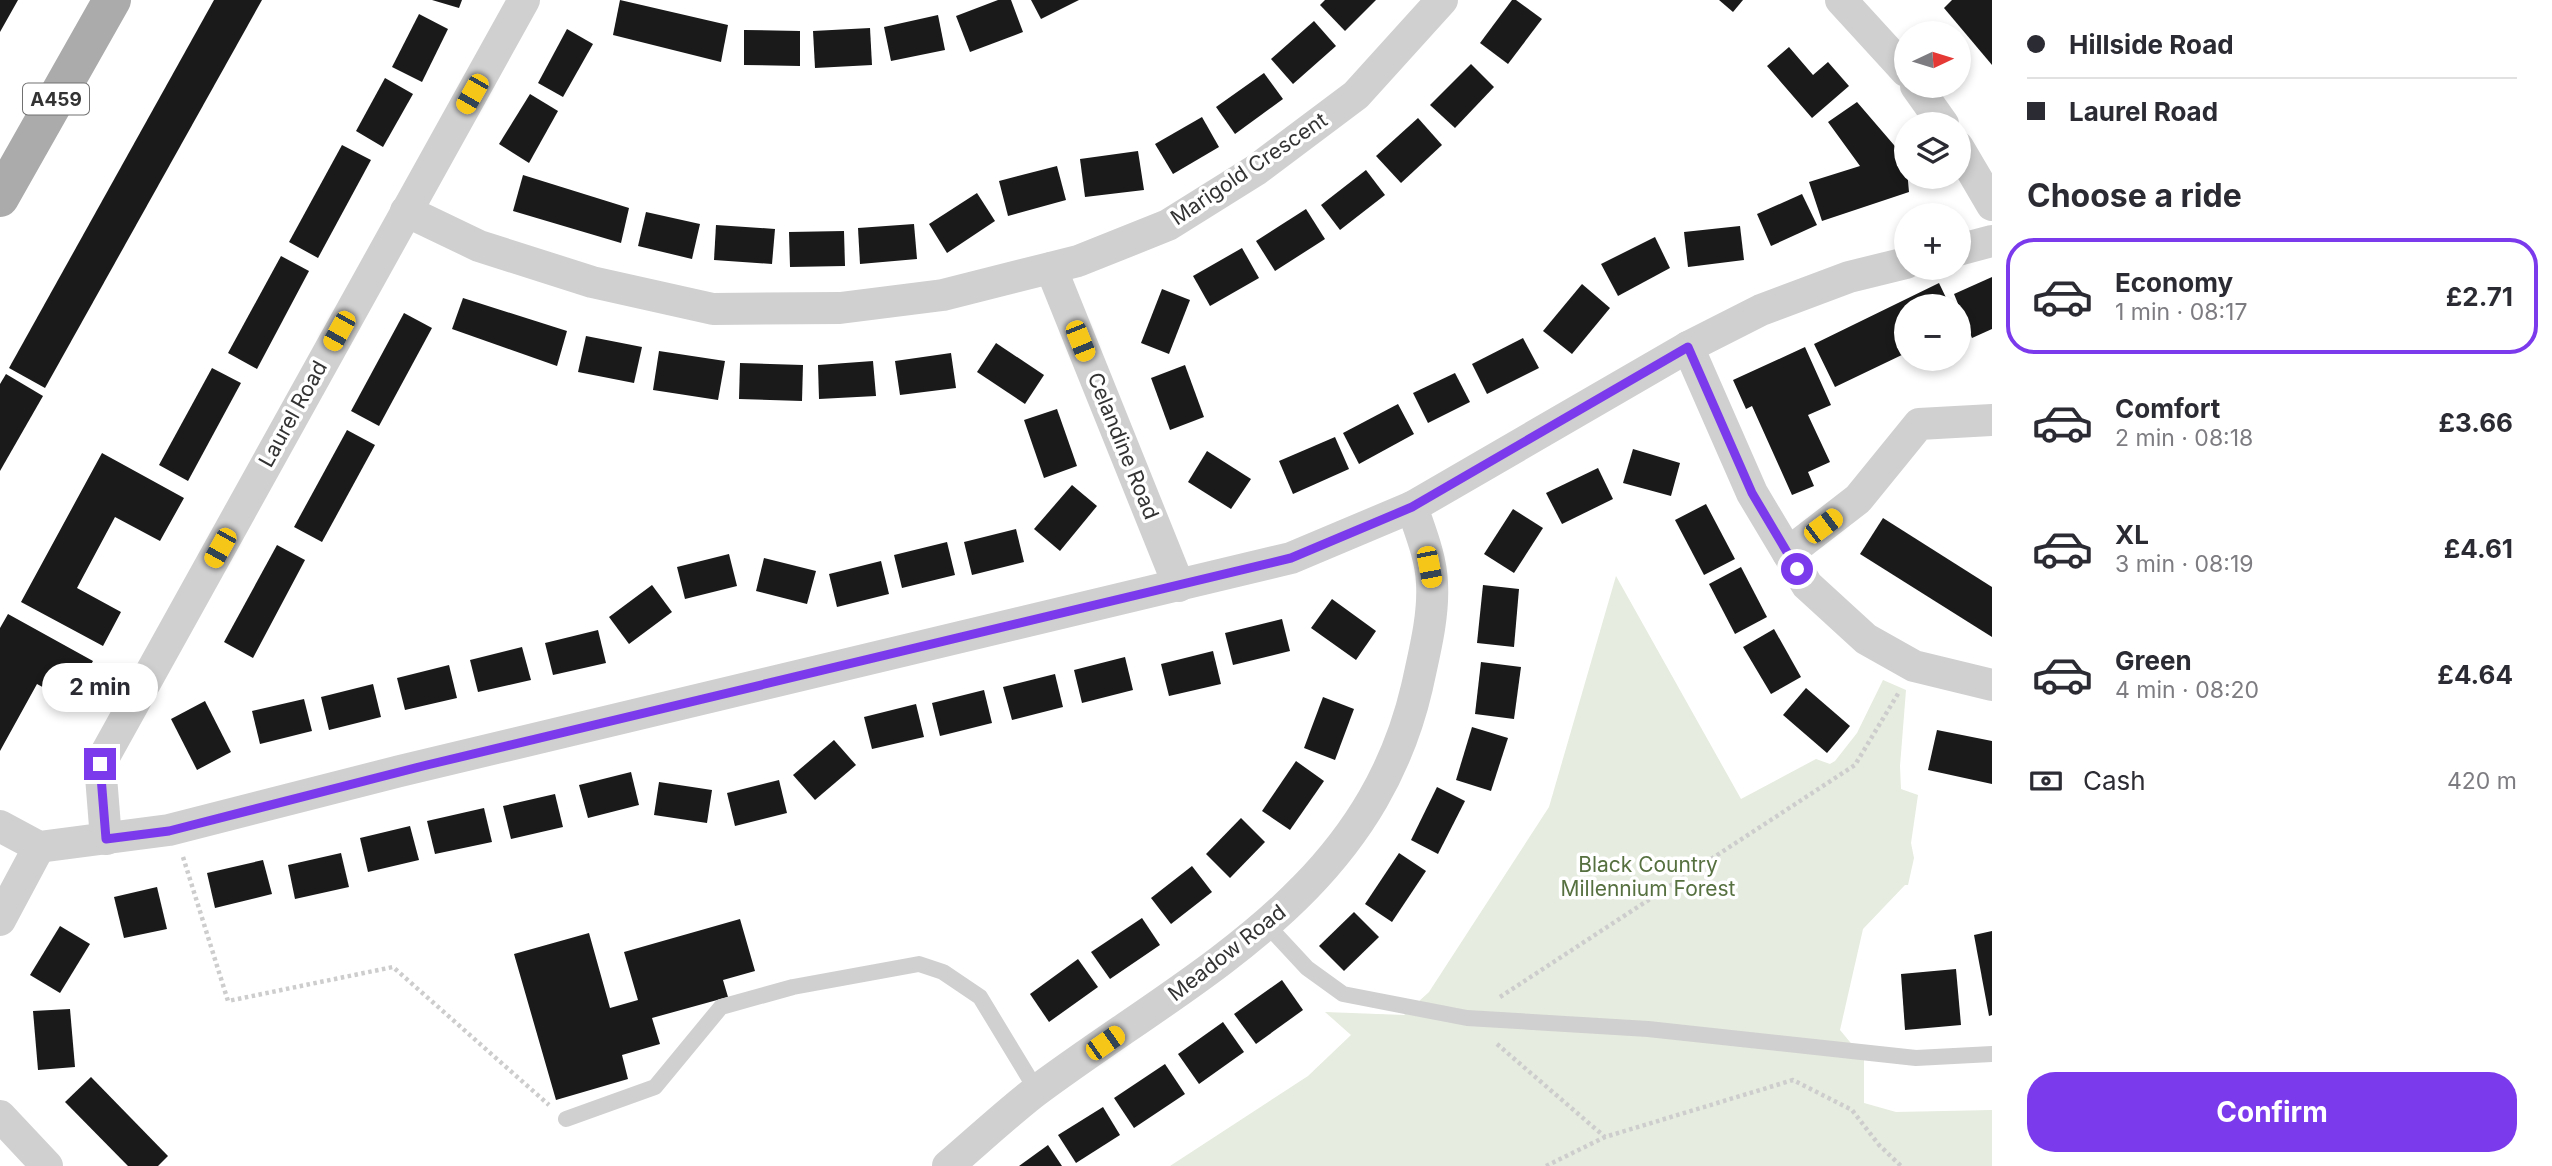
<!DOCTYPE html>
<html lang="en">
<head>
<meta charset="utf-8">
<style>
	body { margin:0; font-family:Inter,sans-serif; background:#f2f2f3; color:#2b2b33; height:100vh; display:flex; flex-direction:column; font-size:26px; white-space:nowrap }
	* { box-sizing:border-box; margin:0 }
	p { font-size:23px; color:#7c7c81 }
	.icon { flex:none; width:38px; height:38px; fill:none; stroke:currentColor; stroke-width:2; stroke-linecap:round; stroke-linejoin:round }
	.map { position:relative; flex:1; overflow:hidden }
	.drawer { display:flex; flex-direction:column; background:#fff; width:560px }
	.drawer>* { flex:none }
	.hud { display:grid; align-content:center; height:154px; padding:0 35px; background:#fff }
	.needle { width:46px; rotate:86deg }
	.buttons { position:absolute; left:1894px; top:21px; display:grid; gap:14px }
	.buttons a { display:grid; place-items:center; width:77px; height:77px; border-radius:50%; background:#fff; box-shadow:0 4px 10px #0003; font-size:35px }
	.end { position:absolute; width:32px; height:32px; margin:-16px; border:9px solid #7c3aed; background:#fff; box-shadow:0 0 0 4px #fff }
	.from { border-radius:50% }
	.bubble { position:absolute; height:49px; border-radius:24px; background:#fff; box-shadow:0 4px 10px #0003; font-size:23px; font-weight:700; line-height:49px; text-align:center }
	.car { position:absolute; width:21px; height:42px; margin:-21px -10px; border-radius:9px; box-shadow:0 0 5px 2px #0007; background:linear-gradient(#f5c518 24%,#345 0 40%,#f5c518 0 76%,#345 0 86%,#f5c518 0) }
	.hud b { display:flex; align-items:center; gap:24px; height:66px; font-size:26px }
	.hud b+b { border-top:2px solid #e1e1e2 }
	.hud i { width:18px; height:18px; background:#2b2b33 }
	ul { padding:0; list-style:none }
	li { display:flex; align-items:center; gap:21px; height:116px; margin:0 14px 10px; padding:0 21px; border:4px solid transparent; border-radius:28px }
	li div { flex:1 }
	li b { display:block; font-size:26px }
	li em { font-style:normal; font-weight:700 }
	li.current { border-color:#7c3aed }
	li>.icon { width:63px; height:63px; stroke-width:1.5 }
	h2 { padding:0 35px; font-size:32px; line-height:84px }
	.pay { display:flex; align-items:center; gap:18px; height:77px; padding:0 35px; font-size:26px }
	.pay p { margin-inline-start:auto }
	.cta { display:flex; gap:14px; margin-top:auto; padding:14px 35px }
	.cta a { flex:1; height:80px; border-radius:28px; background:#7c3aed; color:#fff; font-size:28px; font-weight:700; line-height:80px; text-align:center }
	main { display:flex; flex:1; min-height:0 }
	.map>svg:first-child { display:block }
</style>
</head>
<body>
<main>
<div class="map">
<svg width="1992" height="1166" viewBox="0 0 1992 1166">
	<rect width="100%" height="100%" fill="#fff"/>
	<!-- green -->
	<polygon fill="#e6ecdf" points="1616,576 1741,799 1816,759 1830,764 1835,761 1857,733 1883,680 1906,690 1900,766 1901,789 1918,795 1911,843 1914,858 1908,885 1905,885 1863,929 1840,1030 1864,1059 1864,1103 1896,1112 1992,1110 1992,1166 1170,1166 1308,1076 1351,1035 1325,1012 1404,1015 1429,992 1549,807"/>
	<!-- building -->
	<g fill="#1a1a1a">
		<polygon points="0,0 18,0 0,32"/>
		<polygon points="214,0 262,0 45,388 9,368"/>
		<polygon points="432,0 462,0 459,8"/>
		<polygon points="620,0 728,25 721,62 613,35"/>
		<polygon points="998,0 1011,0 1023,32 970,52 956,16"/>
		<polygon points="1031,0 1079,0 1041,19"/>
		<polygon points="1325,0 1376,0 1345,31 1320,5"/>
		<polygon points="1512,0 1516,0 1542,19 1508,64 1480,43"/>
		<polygon points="1719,0 1743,0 1733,12"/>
		<polygon points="1952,0 1992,0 1992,65 1944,8"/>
		<polygon points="419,14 448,29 422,82 392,67"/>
		<polygon points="938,15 945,50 891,61 884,27"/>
		<polygon points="1314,21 1336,46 1293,84 1271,59"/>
		<polygon points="870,28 872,65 815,68 813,31"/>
		<polygon points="567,29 593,44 563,97 538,83"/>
		<polygon points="744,30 800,31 800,66 744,65"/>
		<polygon points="1789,47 1813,75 1828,62 1849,86 1812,118 1767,66"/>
		<polygon points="1471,64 1494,87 1455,128 1430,105"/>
		<polygon points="1264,73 1283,99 1235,134 1216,107"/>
		<polygon points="385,78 413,94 383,147 356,131"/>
		<polygon points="530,94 558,111 529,163 499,144"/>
		<polygon points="1857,102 1906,159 1909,192 1822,221 1809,182 1860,166 1828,122"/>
		<polygon points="1202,117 1219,147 1173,174 1155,144"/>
		<polygon points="1418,118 1442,145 1401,183 1376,156"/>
		<polygon points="342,145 371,160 318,258 289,242"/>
		<polygon points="1138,151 1144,190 1085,197 1080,159"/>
		<polygon points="1057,166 1066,200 1008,216 999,181"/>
		<polygon points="1366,170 1385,195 1340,230 1321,205"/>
		<polygon points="523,175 629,208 621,243 513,211"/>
		<polygon points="977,193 995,221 947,253 929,224"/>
		<polygon points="1802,194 1817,225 1771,246 1757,214"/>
		<polygon points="1306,209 1325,239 1275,271 1256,241"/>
		<polygon points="646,212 700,224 692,259 638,246"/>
		<polygon points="914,224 917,259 860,264 858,228"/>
		<polygon points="716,225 775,229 772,264 714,260"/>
		<polygon points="1740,226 1744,260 1688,267 1684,232"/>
		<polygon points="844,231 845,266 790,267 789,232"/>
		<polygon points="1655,237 1670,268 1618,296 1601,264"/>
		<polygon points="1242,248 1259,278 1210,306 1193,276"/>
		<polygon points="281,256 309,271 257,369 228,353"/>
		<polygon points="1992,277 1992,329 1972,338 1954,294"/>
		<polygon points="1939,283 1950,306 1906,306 1906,353 1835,387 1814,344"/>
		<polygon points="1582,284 1610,308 1572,354 1543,331"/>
		<polygon points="1162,289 1190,300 1169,354 1141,343"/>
		<polygon points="463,298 567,331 557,366 452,329"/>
		<polygon points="404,313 432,328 379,426 351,411"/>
		<polygon points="586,336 642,347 634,383 578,372"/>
		<polygon points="1523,338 1539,368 1487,394 1472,364"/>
		<polygon points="996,343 1044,375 1025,404 977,372"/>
		<polygon points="1805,347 1831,405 1808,415 1830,462 1808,472 1814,486 1792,495 1752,406 1746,409 1733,380"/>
		<polygon points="659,351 725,361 718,400 653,390"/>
		<polygon points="951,353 956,388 900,395 895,361"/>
		<polygon points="873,361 876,396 819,399 818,365"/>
		<polygon points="740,363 803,365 802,401 739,399"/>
		<polygon points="1185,365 1204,417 1170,430 1151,378"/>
		<polygon points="212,368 241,383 188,481 159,465"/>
		<polygon points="1455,373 1470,402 1428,423 1413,393"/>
		<polygon points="6,374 43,396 0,471 0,384"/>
		<polygon points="1398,404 1414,434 1359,464 1343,433"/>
		<polygon points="1057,409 1077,466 1044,478 1024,420"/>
		<polygon points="347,430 375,445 322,542 294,527"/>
		<polygon points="1335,437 1349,469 1293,494 1279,461"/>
		<polygon points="1633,449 1680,463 1671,496 1623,483"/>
		<polygon points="1207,451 1251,479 1231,509 1188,482"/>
		<polygon points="102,453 184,498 160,541 115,517 77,588 121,612 103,646 21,602"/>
		<polygon points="1598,468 1613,499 1562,524 1546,493"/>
		<polygon points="1072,485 1097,506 1060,551 1034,529"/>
		<polygon points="1706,504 1735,559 1704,575 1675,520"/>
		<polygon points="1513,509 1543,528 1514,573 1484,554"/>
		<polygon points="1883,518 1992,587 1992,637 1860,554"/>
		<polygon points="1016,529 1024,562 972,575 964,542"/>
		<polygon points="947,542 955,575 902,588 894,555"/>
		<polygon points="277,545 305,560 253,658 224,642"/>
		<polygon points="729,554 737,586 685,599 677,567"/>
		<polygon points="764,558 816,571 807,604 756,591"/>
		<polygon points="881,561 889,594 837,607 829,574"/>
		<polygon points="1741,567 1767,617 1735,634 1709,584"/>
		<polygon points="652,585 672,612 629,644 609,617"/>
		<polygon points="1483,585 1519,589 1514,647 1477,643"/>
		<polygon points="1332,599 1376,631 1356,660 1311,628"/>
		<polygon points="8,614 93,661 70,702 37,684 0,751 0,628"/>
		<polygon points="1282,619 1290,651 1233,665 1225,633"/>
		<polygon points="1774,629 1801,677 1771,694 1743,647"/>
		<polygon points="598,630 606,663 553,675 545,643"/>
		<polygon points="522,647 531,680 478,692 470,660"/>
		<polygon points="1213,651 1221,684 1169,696 1161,664"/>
		<polygon points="1125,657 1133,690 1082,703 1074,670"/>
		<polygon points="1481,662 1521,667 1514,719 1475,714"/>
		<polygon points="449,665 457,698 405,710 397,678"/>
		<polygon points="1055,674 1063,707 1012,720 1003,687"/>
		<polygon points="373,684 381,717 329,730 321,697"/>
		<polygon points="1806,688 1850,726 1827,753 1783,715"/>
		<polygon points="984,690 992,723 940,736 932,703"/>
		<polygon points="1323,697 1354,709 1335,760 1304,748"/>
		<polygon points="304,699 312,731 260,744 252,711"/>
		<polygon points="205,701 231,752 197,770 171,719"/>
		<polygon points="916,704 924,737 872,749 864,717"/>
		<polygon points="1472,727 1508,738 1491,791 1456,780"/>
		<polygon points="1937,730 1992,741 1992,784 1928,770"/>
		<polygon points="834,740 856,765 815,800 793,775"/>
		<polygon points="1296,761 1324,781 1290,830 1262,811"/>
		<polygon points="631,772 639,805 588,818 579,785"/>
		<polygon points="779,780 787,813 735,826 727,793"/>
		<polygon points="659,782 712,790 707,823 654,815"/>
		<polygon points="1437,787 1465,801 1438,854 1411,840"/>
		<polygon points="555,794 563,827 511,839 503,806"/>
		<polygon points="484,808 492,842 435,854 427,821"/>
		<polygon points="1241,818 1265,842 1230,878 1206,854"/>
		<polygon points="410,826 419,860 368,872 360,838"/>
		<polygon points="341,853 349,887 295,899 288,865"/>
		<polygon points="1399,853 1426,871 1392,922 1365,904"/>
		<polygon points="263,860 272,894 215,908 207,873"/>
		<polygon points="1192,866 1212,892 1171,924 1151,898"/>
		<polygon points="157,887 167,929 124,938 114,897"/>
		<polygon points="1354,912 1379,937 1344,971 1319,946"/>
		<polygon points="1142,918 1160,945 1110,979 1091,952"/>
		<polygon points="740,919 755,971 723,980 728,997 652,1018 660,1044 622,1055 628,1079 556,1100 514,954 589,933 610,1008 638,1000 624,952"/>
		<polygon points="60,926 90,944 60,993 30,975"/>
		<polygon points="1992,931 1992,1015 1989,1016 1974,935"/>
		<polygon points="1078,959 1098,987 1049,1022 1030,994"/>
		<polygon points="1956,969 1961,1025 1905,1030 1901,974"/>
		<polygon points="1282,980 1303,1010 1256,1044 1234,1014"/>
		<polygon points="70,1009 75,1067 38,1070 33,1011"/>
		<polygon points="1223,1022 1244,1052 1199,1084 1178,1054"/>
		<polygon points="1165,1064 1185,1094 1134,1128 1114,1098"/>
		<polygon points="91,1077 168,1156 158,1166 128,1166 65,1102"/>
		<polygon points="1103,1107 1120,1135 1076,1163 1058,1135"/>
		<polygon points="1048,1145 1062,1166 1019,1166"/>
	</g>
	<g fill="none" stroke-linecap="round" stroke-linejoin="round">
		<!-- path -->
		<g stroke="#cdcdcd" stroke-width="4.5" stroke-dasharray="3.5 3.5" stroke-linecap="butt">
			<polyline points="183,857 228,1001 393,967 549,1105"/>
			<polyline points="1500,997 1855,765 1899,692"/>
			<polyline points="1497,1044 1605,1137"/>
			<polyline points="1546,1166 1605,1137 1793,1080 1852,1110 1879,1145 1901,1166"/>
		</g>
		<!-- lane -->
		<g stroke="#d0d0d0" stroke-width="16">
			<polyline points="1267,925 1307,968 1343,994 1467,1018 1648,1029 1916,1058 1992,1054"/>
			<polyline points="566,1119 655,1087 721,1007 793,987 919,964 943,972 980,997 1037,1091"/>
		</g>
		<!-- street -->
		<g stroke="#d0d0d0" stroke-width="32">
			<polyline points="1841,0 1906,71"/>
			<polyline points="1916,86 1943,124"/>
			<polyline points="1958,147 1992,205"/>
			<polyline points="406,211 479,246 592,282 713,309 840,308 943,295 1078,261 1168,225 1256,170 1356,95 1442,0"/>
			<polyline points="1958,250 1992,241"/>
			<polyline points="1051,268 1179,586"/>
			<polyline points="1688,347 1752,493 1807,585 1866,639 1914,666 1992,685"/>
			<polyline points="1788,553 1858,499 1919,424 1992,420"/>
			<polyline points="0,826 39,847 169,830 400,771 1291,558 1412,507 1688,347 1761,310 1849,277 1906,263"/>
			<polyline points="106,839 100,764 524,0"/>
			<polyline points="0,920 39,847"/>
			<polyline points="0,1116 47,1166"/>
			<path d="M948,1166C976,1142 1003,1117 1032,1094C1189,976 1368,897 1417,687C1424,654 1434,617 1432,583C1431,557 1420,531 1412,507"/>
		</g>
		<!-- primary -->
		<polyline stroke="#ababab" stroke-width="38" points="0,198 112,0"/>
	</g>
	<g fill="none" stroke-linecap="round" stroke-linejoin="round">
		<!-- route -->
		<polyline stroke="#7c3aed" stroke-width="9" points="100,764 106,839 169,831 427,765 1291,558 1412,507 1688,347 1752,493 1797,569"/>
	</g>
	<g text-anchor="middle" stroke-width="7" stroke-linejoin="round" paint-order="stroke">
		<!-- shield labels -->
		<rect fill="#fff" stroke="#707070" stroke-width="2" x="23" y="83.5" width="66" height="31" rx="5"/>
		<g font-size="19" font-weight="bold" fill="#333">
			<text x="56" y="106">A459</text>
		</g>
		<!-- street labels -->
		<g font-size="21" fill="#333" stroke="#fff">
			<text transform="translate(1249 169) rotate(-34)" y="7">Marigold Crescent</text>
			<text transform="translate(293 414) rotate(-61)" y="7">Laurel Road</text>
			<text transform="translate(1123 446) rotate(68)" y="7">Celandine Road</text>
			<text transform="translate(1227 953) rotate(-38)" y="7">Meadow Road</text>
		</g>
		<!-- park labels -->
		<g font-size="21" fill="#56703f" stroke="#fff">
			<text x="1648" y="872">Black Country<tspan x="1648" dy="24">Millennium Forest</tspan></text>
		</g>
	</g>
</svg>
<div class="buttons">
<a><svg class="needle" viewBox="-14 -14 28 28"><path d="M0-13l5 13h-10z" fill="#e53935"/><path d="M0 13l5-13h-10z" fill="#7c7c81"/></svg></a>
<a><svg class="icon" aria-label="layers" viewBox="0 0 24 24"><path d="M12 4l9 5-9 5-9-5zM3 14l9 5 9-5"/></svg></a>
<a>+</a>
<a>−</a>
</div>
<i class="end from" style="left:1797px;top:569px"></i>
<i class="end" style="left:100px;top:764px"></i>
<div class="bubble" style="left:42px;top:663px;width:116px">2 min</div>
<i class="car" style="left:472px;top:94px;rotate:210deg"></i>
<i class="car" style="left:339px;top:331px;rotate:209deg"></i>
<i class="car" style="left:1080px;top:341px;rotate:158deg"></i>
<i class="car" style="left:1823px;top:526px;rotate:53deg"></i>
<i class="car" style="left:220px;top:548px;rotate:209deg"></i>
<i class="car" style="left:1429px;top:567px;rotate:169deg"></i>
<i class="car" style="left:1105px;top:1043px;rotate:55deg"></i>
</div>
<section class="drawer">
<div class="hud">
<b><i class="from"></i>Hillside Road</b>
<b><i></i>Laurel Road</b>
</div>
<h2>Choose a ride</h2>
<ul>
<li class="current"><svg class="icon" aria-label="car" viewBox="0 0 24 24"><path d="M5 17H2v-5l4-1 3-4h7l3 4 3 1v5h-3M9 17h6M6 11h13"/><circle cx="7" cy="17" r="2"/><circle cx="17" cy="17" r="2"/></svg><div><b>Economy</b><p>1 min · 08:17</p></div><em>£2.71</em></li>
<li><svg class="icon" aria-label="car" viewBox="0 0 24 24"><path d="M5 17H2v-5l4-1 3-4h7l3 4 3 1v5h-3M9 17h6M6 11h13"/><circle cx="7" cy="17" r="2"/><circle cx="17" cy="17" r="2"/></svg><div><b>Comfort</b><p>2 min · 08:18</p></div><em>£3.66</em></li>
<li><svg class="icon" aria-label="car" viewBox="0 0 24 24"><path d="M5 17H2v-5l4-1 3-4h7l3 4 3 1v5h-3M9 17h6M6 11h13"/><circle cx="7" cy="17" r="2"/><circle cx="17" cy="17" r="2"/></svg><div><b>XL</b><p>3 min · 08:19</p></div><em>£4.61</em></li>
<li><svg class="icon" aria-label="car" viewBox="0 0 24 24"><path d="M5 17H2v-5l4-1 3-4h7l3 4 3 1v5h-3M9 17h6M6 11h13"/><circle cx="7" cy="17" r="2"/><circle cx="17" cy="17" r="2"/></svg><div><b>Green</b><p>4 min · 08:20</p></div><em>£4.64</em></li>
</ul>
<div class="pay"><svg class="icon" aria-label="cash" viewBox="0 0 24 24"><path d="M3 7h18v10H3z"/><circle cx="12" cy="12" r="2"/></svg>Cash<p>420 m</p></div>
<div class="cta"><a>Confirm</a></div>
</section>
</main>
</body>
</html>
